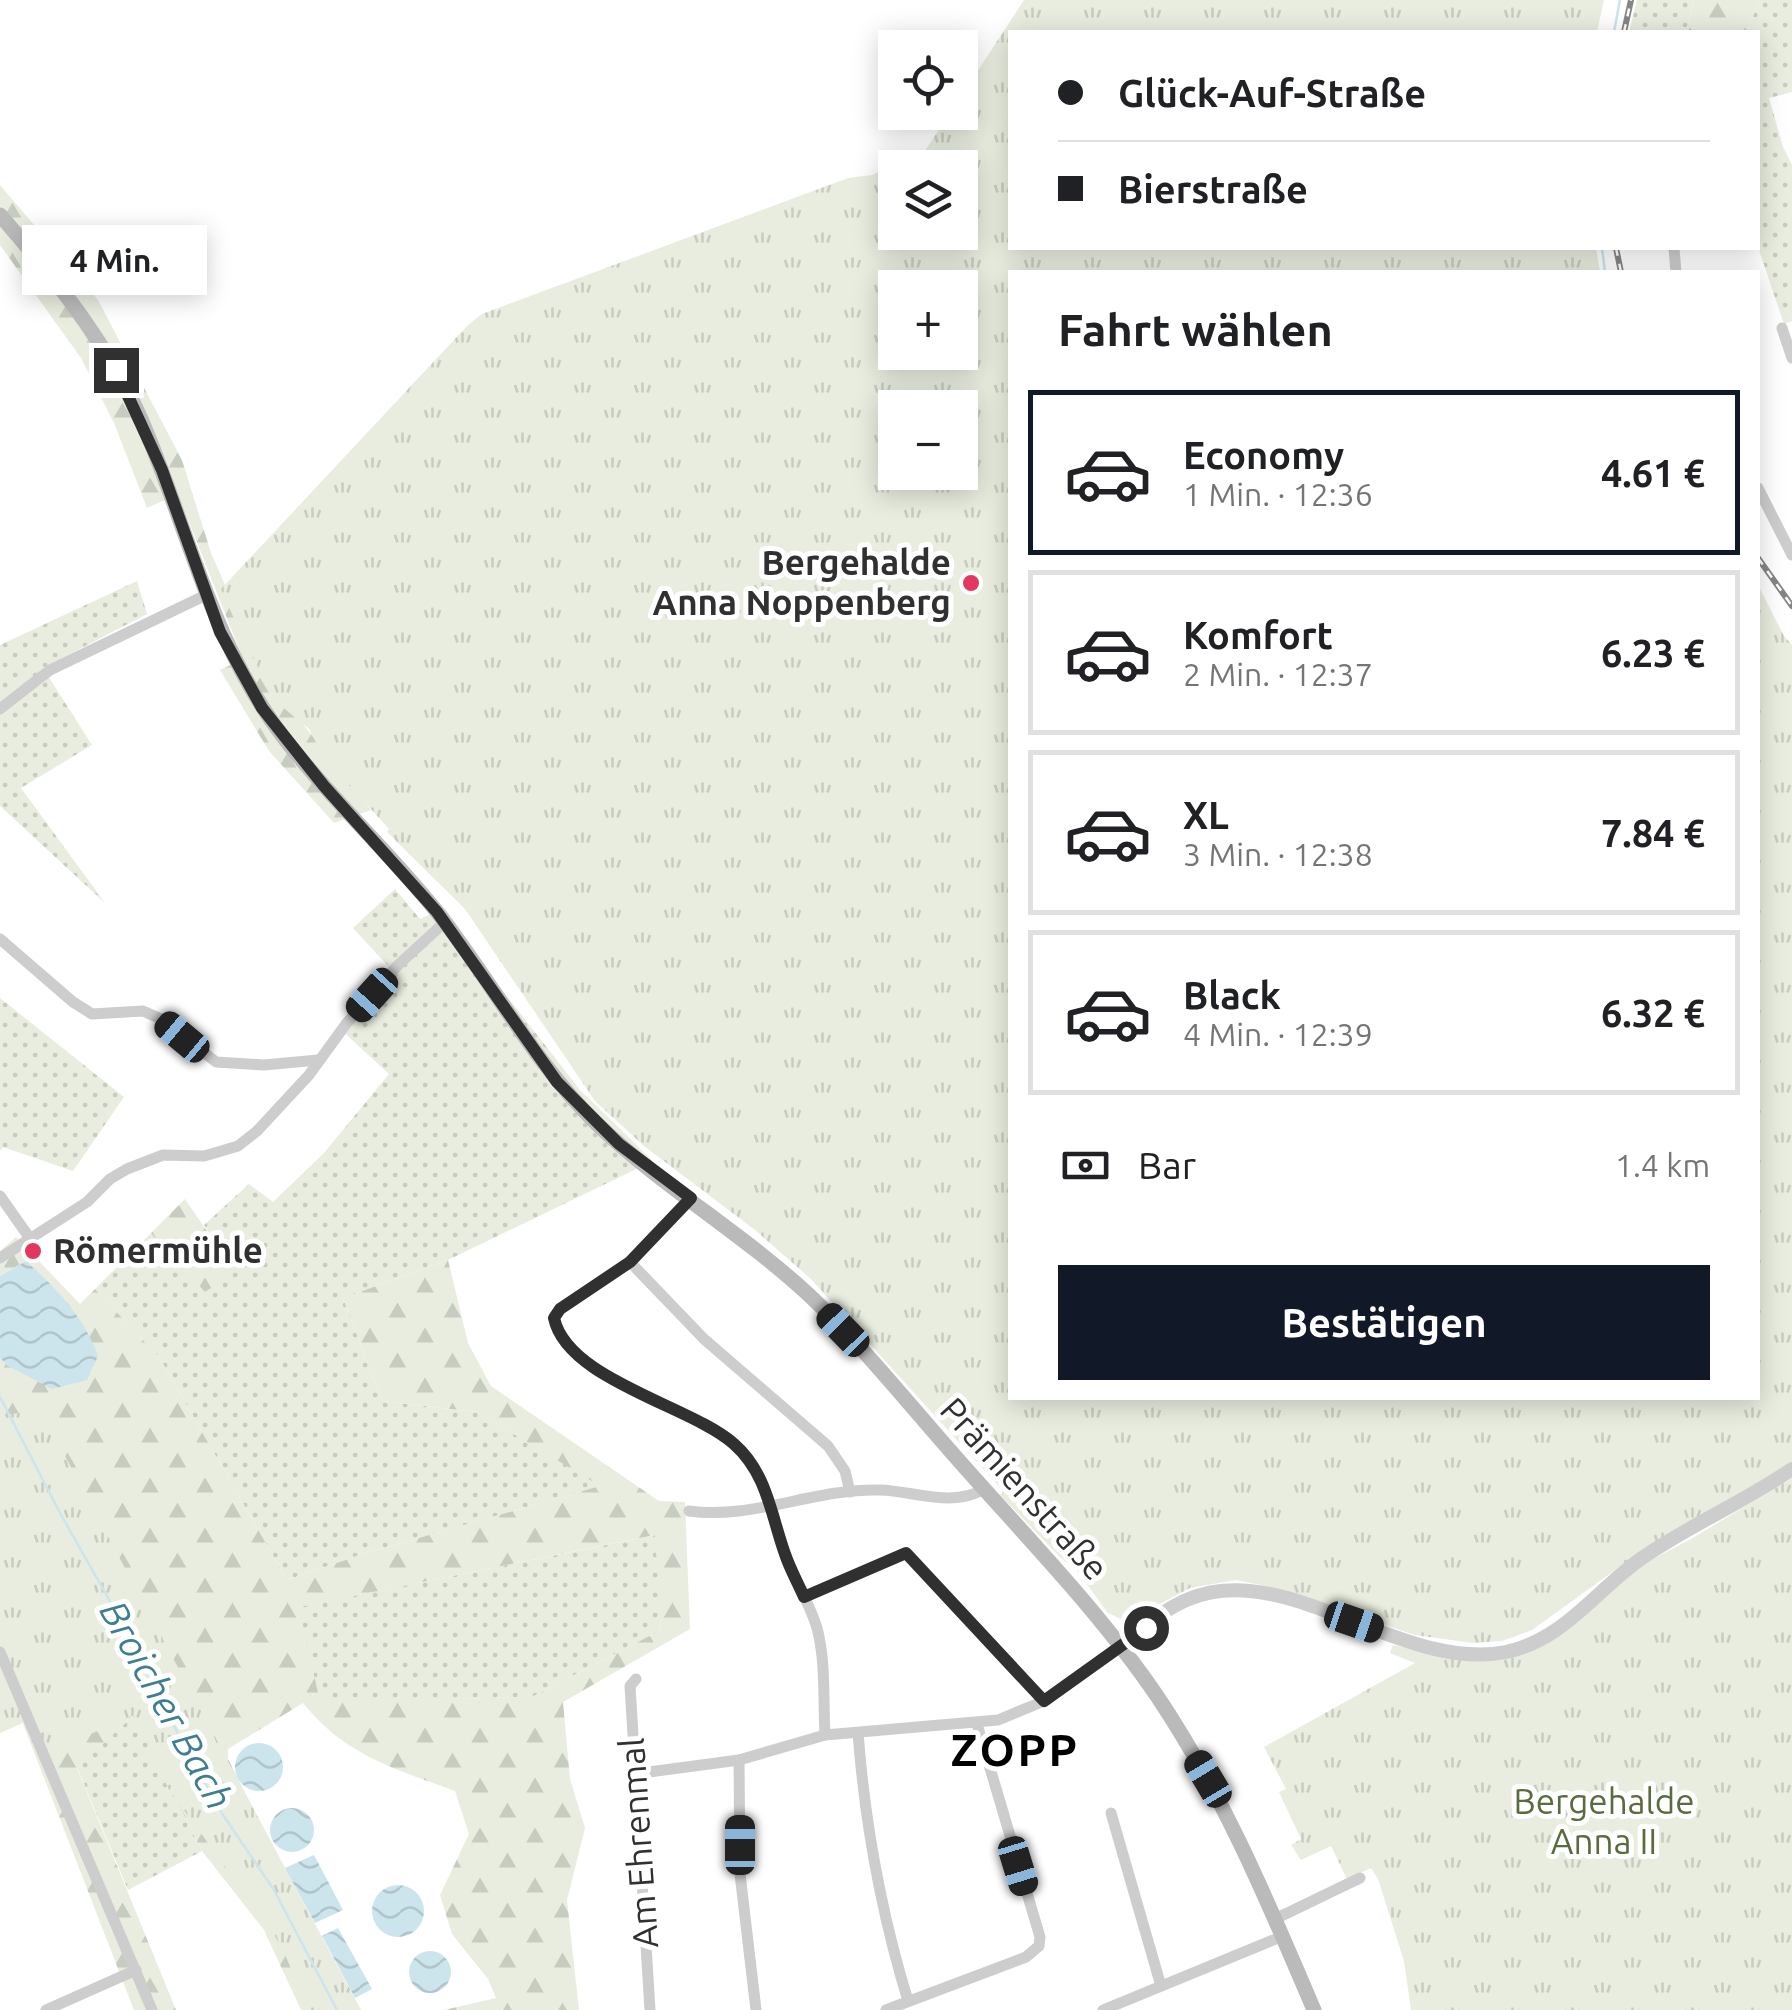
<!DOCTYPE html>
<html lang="de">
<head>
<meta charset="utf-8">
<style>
	body { margin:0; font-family:Ubuntu,sans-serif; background:#f2f2f2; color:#202124; height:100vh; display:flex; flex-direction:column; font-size:38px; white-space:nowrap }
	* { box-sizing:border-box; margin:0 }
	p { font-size:32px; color:#757577 }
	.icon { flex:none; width:55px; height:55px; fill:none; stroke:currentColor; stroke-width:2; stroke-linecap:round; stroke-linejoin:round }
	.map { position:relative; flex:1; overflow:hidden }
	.panel { position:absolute; left:1008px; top:270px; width:752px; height:1130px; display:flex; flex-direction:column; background:#fff; border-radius:0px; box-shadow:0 5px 25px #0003 }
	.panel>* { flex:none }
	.hud { position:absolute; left:1008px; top:30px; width:752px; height:220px; border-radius:0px; box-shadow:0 5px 25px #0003; display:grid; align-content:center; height:220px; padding:0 50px; background:#fff }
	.fabs { position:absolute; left:878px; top:30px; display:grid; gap:20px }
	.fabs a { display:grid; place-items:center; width:100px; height:100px; border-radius:0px; background:#fff; box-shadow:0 5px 25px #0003; font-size:50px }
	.end { position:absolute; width:45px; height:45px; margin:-22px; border:12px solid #303030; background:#fff; box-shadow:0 0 0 5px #fff }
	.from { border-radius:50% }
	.bubble { position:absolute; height:70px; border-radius:0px; background:#fff; box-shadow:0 5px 25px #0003; font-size:32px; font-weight:700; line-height:70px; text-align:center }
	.car { position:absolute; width:30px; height:60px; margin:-30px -15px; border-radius:12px; box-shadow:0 0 8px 2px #0007; background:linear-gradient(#222 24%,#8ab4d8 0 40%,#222 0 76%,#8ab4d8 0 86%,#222 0) }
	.hud b { display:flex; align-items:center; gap:35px; height:95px; font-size:38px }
	.hud b+b { border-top:2px solid #e0e0e0 }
	.hud i { width:25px; height:25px; background:#202124 }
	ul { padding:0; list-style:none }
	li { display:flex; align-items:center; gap:30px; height:165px; margin:0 20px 15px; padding:0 30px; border:5px solid #e0e0e0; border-radius:0px }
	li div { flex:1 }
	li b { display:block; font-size:38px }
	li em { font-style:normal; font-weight:700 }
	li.on { border-color:#111827 }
	li>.icon { width:90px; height:90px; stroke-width:1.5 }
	h2 { padding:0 50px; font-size:45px; line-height:120px }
	.pay { display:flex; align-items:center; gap:25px; height:110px; padding:0 50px; font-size:38px }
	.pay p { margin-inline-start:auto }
	.action { display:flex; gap:20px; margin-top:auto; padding:20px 50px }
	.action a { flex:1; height:115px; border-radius:0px; background:#111827; color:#fff; font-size:40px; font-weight:700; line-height:115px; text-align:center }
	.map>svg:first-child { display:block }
</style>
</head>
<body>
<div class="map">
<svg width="1792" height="2010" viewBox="0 0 1792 2010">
	<defs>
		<pattern id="grass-dots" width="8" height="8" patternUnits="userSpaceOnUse" patternTransform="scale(2.5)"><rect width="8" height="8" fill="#e8eddf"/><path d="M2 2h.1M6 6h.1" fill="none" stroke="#c7ccc0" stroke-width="1.8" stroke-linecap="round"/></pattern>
		<pattern id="forest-firs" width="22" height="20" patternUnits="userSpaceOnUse" patternTransform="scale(2.5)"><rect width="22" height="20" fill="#e8eddf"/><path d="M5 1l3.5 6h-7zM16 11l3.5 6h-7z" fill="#c7ccc0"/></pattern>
		<pattern id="park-tufts" width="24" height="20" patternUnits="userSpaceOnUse" patternTransform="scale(2.5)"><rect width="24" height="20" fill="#e8eddf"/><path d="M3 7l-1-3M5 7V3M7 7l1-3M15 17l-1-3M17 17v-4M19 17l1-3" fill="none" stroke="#c7ccc0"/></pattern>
		<pattern id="water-waves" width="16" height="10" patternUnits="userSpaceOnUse" patternTransform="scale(2.5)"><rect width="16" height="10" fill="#cce4ec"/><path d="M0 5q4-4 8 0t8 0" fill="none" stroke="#b0c4cb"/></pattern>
	</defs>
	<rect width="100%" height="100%" fill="#fff"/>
	<!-- grass -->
	<g fill="url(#grass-dots)">
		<polygon points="1637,0 1694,0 1686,32 1629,32"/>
		<polygon points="1759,0 1792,0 1792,92 1769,98 1783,147 1792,165 1792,321 1784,324 1758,247 1758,32 1747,32"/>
		<polygon points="137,581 147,614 43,668 92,745 21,788 105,903 0,806 0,645"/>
		<polygon points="395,889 420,919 445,908 499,986 580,1090 653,1161 448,1260 343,1298 382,1401 477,1412 601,1486 363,1554 287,1580 159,1357 95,1289 151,1233 205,1291 234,1272 204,1225 249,1184 273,1202 324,1153 389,1074 338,1027 390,968 353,928"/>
		<polygon points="0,998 124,1097 73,1171 3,1147 0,1151"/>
		<polygon points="656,1535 661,1630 532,1697 320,1703 298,1607"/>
		<polygon points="134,1715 202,1851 128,1890 77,1767"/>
	</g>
	<!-- forest -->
	<g fill="url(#forest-firs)" fill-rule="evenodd">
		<polygon points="1694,0 1759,0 1747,32 1686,32"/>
		<polygon points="0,185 98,300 182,460 211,553 265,676 371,810 334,823 269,751 220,670 243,659 178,494 147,508 114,423 81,358 0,245"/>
		<polygon points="185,1199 235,1272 205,1292 151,1233"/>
		<path d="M16,1237L80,1304L95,1289L159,1357L287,1580L363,1554L600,1486L477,1412L382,1401L343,1298L448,1260L468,1343L491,1386L659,1501L685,1502L690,1629L563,1702L570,1779L585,1828L567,1900L579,2010H444L496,1998L488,1979L452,1934L440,1895L469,1834L455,1791C393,1768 346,1756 303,1703L228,1749V1759L356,2010H301L264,1930L202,1851L134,1715L77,1768L176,2010H134L22,1721L0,1687V1358L8,1366L26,1261L0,1276V1251ZM655,1535L661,1630L532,1697L320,1702L299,1607Z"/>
	</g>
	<!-- park -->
	<g fill="url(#park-tufts)" fill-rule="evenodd">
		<path d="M1024,0H1604L1597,32H1010V248H1596L1600,272H1010V1398H1758V585L1784,636L1792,645V1463L1640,1552L1532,1630L1502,1641L1473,1643L1415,1635L1266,1586L1236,1580L1190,1588L1126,1622L1107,1612L1076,1569L1063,1560L1000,1495L1003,1491L811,1279L755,1230L644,1146L595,1101L465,909L387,832L389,829L323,756L309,729L280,705L246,646L221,589L468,325L482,314L848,178L872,175L925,151L950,113L960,112V98ZM895,168H960V232H895ZM895,288H960V352H895ZM895,408H960V472H895Z"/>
		<polygon points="41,1411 361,2010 308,2010 284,1952 258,1906 237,1883 168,1788 134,1715 40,1756 25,1722 0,1733 0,1415"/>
		<polygon points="1792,1478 1792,2010 1411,2010 1404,1961 1378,1879 1371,1868 1347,1879 1331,1846 1301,1860 1291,1845 1301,1839 1279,1792 1286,1789 1264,1747 1415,1663 1390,1653 1393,1645 1442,1656 1506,1657 1645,1563 1691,1539"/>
	</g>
	<!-- water -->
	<g fill="url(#water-waves)">
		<path d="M26,1261C56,1288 84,1317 98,1356L87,1380L52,1389L8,1366L0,1358V1276Z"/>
		<circle cx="259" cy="1767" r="24"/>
		<circle cx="292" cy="1830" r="22"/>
		<polygon points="314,1855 343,1910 315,1923 285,1868"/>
		<circle cx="398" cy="1911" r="26"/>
		<polygon points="338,1928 372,1989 355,1998 322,1936"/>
		<circle cx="430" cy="1972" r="21"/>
	</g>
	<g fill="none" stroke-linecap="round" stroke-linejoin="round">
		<!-- stream -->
		<g stroke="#cce4ec" stroke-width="2.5">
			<polyline points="1614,32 1620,0"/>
			<polyline points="1602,248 1605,272"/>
			<polyline points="0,1397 60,1513 128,1633 186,1750 223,1815 274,1890 337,2010"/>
		</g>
		<!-- minor -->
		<g stroke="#cdcdcd" stroke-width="11">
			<polyline points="1674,248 1676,272"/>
			<polyline points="1782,328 1792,358"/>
			<polyline points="1758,488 1792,555"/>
			<polyline points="0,709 50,670 206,595"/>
			<polyline points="0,939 73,1002 92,1014 143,1011 161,1019 216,1062 264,1065 318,1060"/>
			<polyline points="0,1196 29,1237"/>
			<path d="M691,1198L630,1262L560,1309L554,1318C567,1379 689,1406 732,1442C769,1471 771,1517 786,1558C795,1581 810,1604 817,1628C826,1662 823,1700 825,1735"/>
			<polyline points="0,1258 87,1202 110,1179 127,1169 163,1155 204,1156 218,1152 238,1146 257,1131 309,1075 346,1024 397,966 445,922"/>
			<polyline points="630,1262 704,1339 828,1446 845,1471 850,1492"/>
			<path d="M689,1511C752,1520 816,1488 880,1490C915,1491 952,1508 984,1489"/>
			<polyline points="804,1597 907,1553 1044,1701"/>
			<polyline points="0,1652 152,2010"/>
			<polyline points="636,1679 630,1686 650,2010"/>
			<path d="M858,1733C865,1825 881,1912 908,2001"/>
			<polyline points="739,1760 740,1874 756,2010"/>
			<polyline points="634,1774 739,1760 825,1735 998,1720 1044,1701 1121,1647"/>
			<polyline points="1111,1813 1161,1986"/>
			<polyline points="1275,1919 1360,1878"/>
			<polyline points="46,2010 136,1970"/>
			<polyline points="886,2010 1026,1957 1039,1946 1040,1937 977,1724"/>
			<polyline points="1103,2010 1283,1936"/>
		</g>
		<!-- tertiary -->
		<path stroke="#cdcdcd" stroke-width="14" d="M1121,1647C1143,1629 1163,1609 1189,1599C1286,1558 1402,1673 1506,1652C1564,1640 1596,1590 1642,1558C1690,1525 1744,1502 1792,1469"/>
		<!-- secondary -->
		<path stroke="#bababa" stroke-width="15" d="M0,215C54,277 107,343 141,419C188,527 211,643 284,738C332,801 392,854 441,917C494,985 534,1063 597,1124C663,1187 742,1233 809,1295C863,1346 911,1407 961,1463C1028,1539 1100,1612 1157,1696C1223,1794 1268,1902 1314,2010"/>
		<!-- rail casing -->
		<g stroke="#858585" stroke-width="6">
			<g id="rail">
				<polyline points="1624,32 1631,0"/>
				<polyline points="1616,248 1621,272"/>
				<polyline points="1758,558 1792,606"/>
			</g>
		</g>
		<!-- rail -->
		<use href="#rail" stroke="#fff" stroke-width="2.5" stroke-dasharray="8" stroke-linecap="butt"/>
	</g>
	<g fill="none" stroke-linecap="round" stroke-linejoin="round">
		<!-- route -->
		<path stroke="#303030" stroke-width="12" d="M116,370L162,470L220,632L262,708L324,786L437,912L557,1082L619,1144L691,1198L630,1262L560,1309L554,1318C567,1380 692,1406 734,1444C767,1473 771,1515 785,1554C790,1569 798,1583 804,1597L906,1553L1044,1701L1146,1628"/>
	</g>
	<!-- markers -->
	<g fill="#e2375e" stroke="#fff" stroke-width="4">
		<circle cx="971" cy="583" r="10"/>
		<circle cx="33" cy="1251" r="10"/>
	</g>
	<g text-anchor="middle" stroke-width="10" stroke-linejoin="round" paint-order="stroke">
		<!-- poi labels -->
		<g font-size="35" font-weight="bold" fill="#303030" stroke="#fff" text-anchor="end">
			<text x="951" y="575">Bergehalde<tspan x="951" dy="40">Anna Noppenberg</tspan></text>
			<text x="53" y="1263" text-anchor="start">Römermühle</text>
		</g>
		<!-- street labels -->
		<g font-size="35" fill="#303030" stroke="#fff">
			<text transform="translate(1024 1489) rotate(48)" y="12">Prämienstraße</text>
			<text transform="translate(639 1843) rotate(-94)" y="12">Am Ehrenmal</text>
		</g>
		<!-- park labels -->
		<g font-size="35" fill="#5a6c3e" stroke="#fff">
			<text x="1604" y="1814">Bergehalde<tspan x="1604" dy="40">Anna II</tspan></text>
		</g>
		<!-- water labels -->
		<g font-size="38" font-style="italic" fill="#3f7e92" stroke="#fff">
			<text transform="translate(166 1705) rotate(61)" y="13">Broicher Bach</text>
		</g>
		<!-- district labels -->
		<g font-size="45" font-weight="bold" letter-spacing="2.5" fill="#000" stroke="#fff">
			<text x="1015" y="1766">ZOPP</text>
		</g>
	</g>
</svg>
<div class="fabs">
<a><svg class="icon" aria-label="locate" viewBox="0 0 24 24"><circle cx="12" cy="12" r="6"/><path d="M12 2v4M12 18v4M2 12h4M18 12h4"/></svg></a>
<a><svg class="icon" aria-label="layers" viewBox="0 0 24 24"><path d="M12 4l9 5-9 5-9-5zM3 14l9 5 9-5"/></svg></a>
<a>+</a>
<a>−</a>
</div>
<i class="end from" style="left:1146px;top:1628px"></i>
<i class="end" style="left:116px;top:370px"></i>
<div class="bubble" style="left:22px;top:225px;width:185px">4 Min.</div>
<i class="car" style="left:372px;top:995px;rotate:222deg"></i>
<i class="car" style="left:182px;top:1037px;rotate:310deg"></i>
<i class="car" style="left:843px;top:1330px;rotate:316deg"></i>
<i class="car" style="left:1354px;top:1622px;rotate:109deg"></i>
<i class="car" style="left:1208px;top:1779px;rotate:329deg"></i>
<i class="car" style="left:740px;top:1845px;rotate:0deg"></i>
<i class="car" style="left:1018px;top:1866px;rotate:163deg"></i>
<div class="hud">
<b><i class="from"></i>Glück-Auf-Straße</b>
<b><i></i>Bierstraße</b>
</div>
<section class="panel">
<h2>Fahrt wählen</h2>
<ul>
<li class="on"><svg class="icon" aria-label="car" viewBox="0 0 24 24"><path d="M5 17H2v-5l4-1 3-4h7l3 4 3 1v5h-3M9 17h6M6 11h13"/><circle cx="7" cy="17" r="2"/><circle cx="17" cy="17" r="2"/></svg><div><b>Economy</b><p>1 Min. · 12:36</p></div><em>4.61 €</em></li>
<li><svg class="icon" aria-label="car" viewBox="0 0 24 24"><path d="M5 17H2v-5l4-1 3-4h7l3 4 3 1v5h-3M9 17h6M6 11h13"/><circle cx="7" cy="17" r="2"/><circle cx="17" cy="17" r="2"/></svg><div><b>Komfort</b><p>2 Min. · 12:37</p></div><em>6.23 €</em></li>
<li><svg class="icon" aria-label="car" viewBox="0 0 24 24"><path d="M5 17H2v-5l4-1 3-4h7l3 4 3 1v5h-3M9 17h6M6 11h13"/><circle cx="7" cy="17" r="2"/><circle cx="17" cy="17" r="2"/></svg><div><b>XL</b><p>3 Min. · 12:38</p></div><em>7.84 €</em></li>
<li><svg class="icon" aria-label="car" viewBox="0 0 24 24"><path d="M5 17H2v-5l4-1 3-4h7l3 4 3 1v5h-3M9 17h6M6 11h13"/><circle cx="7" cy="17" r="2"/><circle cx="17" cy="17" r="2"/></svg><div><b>Black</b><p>4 Min. · 12:39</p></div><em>6.32 €</em></li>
</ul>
<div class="pay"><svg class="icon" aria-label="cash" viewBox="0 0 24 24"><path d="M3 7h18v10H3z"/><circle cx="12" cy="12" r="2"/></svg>Bar<p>1.4 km</p></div>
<div class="action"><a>Bestätigen</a></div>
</section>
</div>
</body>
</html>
